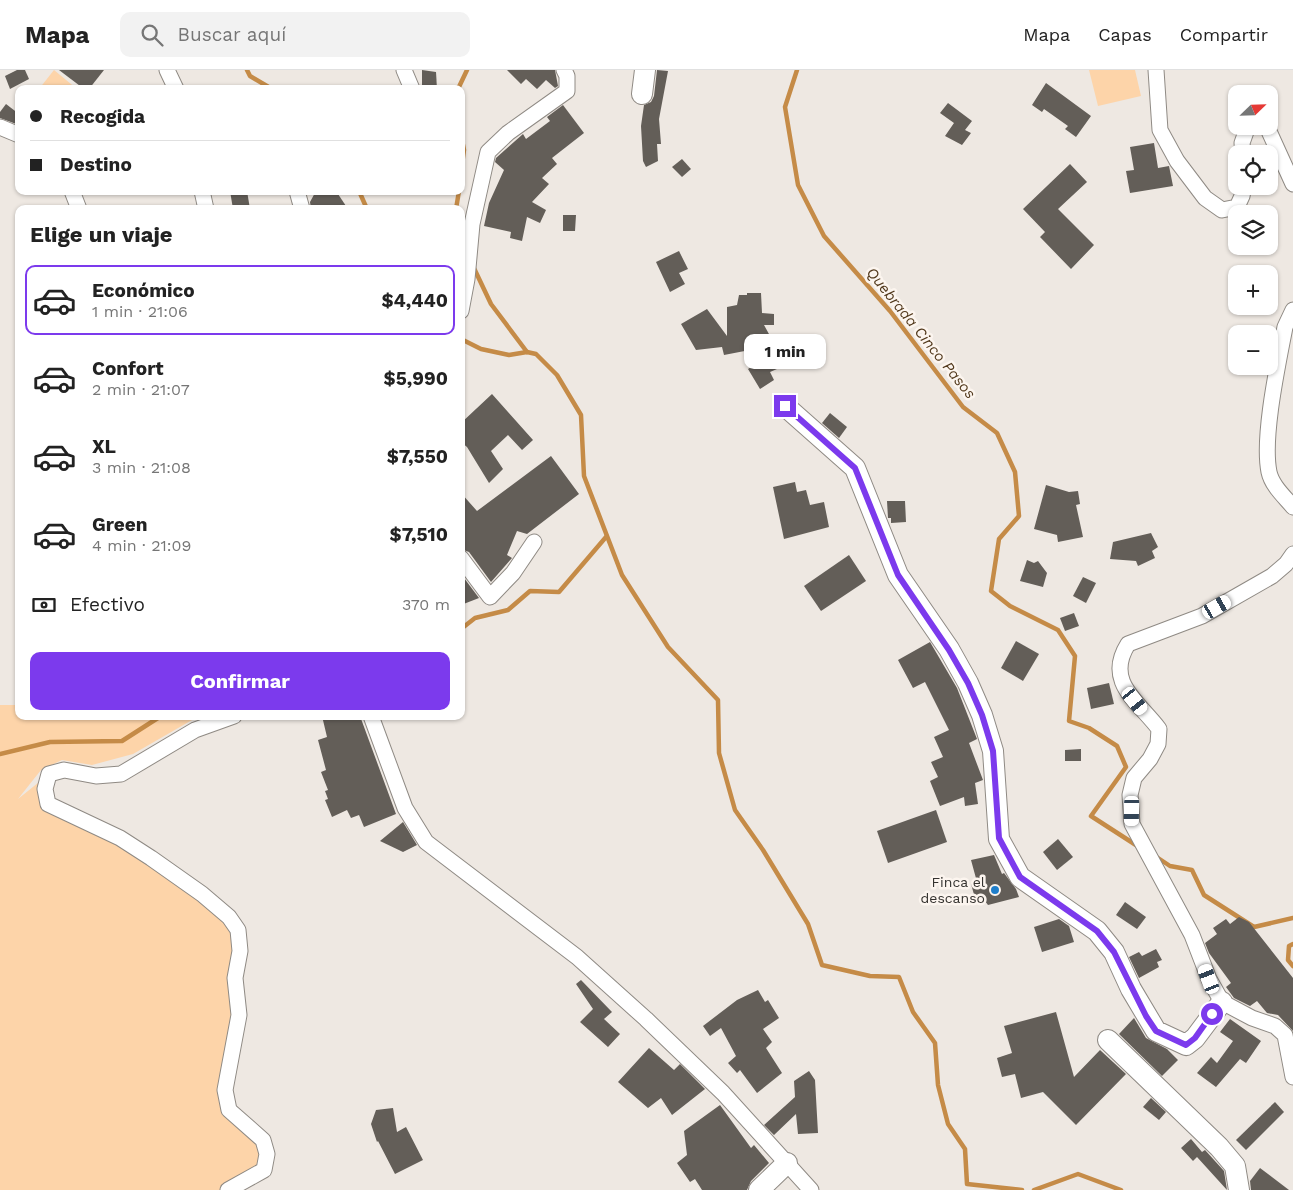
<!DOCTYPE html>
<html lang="es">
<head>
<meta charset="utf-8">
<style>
	body { margin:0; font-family:"Work Sans",sans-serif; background:#f2f2f2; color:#222; height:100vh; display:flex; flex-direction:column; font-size:19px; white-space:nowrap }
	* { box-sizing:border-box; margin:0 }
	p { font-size:16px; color:#767676 }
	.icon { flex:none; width:28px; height:28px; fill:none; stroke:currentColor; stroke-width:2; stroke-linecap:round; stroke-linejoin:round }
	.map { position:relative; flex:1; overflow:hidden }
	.details { position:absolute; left:15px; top:135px; width:450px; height:515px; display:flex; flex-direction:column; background:#fff; border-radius:10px; box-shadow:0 1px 4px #0004 }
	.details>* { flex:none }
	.banner { position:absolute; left:15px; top:15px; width:450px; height:110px; border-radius:10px; box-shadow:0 1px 4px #0004; display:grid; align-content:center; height:110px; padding:0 15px; background:#fff }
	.needle { width:32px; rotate:67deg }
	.tools { position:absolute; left:1228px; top:15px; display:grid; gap:10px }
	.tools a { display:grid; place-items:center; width:50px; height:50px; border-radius:10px; background:#fff; box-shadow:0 1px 4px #0004; font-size:25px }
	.end { position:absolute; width:22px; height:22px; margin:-11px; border:6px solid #7c3aed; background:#fff; box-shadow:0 0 0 2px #fff }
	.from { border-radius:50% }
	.bubble { position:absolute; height:35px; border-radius:10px; background:#fff; box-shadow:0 1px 4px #0004; font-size:16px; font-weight:700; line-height:35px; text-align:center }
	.car { position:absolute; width:15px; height:30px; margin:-15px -8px; border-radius:6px; box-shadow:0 0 4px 1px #0007; background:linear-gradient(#fff 24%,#345 0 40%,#fff 0 76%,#345 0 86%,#fff 0) }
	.banner b { display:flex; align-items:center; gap:18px; height:48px; font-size:19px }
	.banner b+b { border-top:1px solid #e0e0e0 }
	.banner i { width:12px; height:12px; background:#222 }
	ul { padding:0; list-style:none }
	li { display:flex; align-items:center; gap:15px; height:70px; margin:0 10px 8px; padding:0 5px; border:2px solid transparent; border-radius:10px }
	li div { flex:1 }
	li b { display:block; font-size:19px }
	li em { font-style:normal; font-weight:700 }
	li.active { border-color:#7c3aed }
	li>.icon { width:45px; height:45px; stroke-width:1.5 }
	h2 { padding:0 15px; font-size:22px; line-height:60px }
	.pay { display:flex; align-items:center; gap:12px; height:55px; padding:0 15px; font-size:19px }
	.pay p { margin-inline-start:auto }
	.primary-button { display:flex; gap:10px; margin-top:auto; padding:10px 15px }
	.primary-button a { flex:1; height:58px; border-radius:10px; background:#7c3aed; color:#fff; font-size:20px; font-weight:700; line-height:58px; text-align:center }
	header { display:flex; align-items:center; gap:30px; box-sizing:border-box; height:70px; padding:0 25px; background:#fff; border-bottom:1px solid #e0e0e0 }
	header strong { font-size:24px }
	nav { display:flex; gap:28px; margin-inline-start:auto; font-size:18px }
	.search { width:350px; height:45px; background:#f2f2f2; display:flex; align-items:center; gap:12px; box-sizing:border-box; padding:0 18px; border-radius:10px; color:#767676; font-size:19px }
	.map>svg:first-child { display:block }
</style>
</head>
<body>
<header>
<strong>Mapa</strong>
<div class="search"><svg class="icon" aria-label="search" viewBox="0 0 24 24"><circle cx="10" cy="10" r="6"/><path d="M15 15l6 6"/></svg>Buscar aquí</div>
<nav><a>Mapa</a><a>Capas</a><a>Compartir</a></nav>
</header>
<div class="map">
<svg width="1293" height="1120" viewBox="0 0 1293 1120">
	<rect width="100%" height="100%" fill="#eee8e2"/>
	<!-- green -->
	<g fill="#fdd4a9">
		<polygon points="54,0 77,19 39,19"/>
		<polygon points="1089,0 1135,0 1141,26 1098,36"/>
		<polygon points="0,635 19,635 19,646 199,646 133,684 92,695 62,690 41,700 18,729 49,704 49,734 120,768 238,860 229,1040 263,1070 264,1100 228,1120 0,1120"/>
	</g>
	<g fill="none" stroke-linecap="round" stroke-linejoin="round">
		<!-- stream -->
		<g stroke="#c58b47" stroke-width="4.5">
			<polyline points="247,0 250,6 272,19"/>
			<polyline points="797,0 785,37 798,115 824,166 890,241 963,337 997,363 1015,402 1019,446 999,469 991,521 1010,536 1058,560 1075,586 1069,651 1089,658 1117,676 1126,697 1091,746 1139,777"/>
			<polyline points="458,19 467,0"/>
			<polyline points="461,65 464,80 461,102"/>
			<polyline points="359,121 367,139"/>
			<polyline points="456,139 459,121"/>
			<polyline points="472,194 491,234 527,282"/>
			<polyline points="461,269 481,279 509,285 527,282 536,284 557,305 581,345 584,406 622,505 668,577 718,630 719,683 735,740 763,780 808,854 822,895 870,906 899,907 913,942 935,973 938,1015 948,1054 965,1079 967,1114 1022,1120"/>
			<polyline points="461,559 475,548 508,540 530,521 559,522 606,467"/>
			<polyline points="0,684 50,672 122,671 161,646"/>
			<polyline points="1155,786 1170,796 1192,800 1204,825 1254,857 1293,848"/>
			<polyline points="1293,874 1289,876 1288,890 1293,896"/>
			<polyline points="1034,1120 1078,1104 1121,1120"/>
		</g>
	</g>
	<!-- building -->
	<g fill="#635e58">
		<polygon points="17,0 25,0 29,9 10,19 5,6"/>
		<polygon points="59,0 104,0 89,19 84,19"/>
		<polygon points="422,0 436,2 437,19 422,19"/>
		<polygon points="507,0 555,0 558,16 555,18 546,10 537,19 526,9 521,14"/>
		<polygon points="657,0 668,1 659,49 661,74 657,74 658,91 646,97 643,91 641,56 644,35 651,32 654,26"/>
		<polygon points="1046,13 1091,46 1076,67 1065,59 1068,56 1044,39 1042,42 1032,35"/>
		<polygon points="948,33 972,51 965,60 971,63 962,75 945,66 954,53 940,43"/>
		<polygon points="6,34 19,44 19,55 0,48 0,42"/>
		<polygon points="563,35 584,63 552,88 557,94 542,108 549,114 532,132 546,140 540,153 527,147 522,171 510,168 511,162 484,156 489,133 504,100 495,92 496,88 523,64 526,69 550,51 547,47"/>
		<polygon points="1154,73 1158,98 1169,96 1173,116 1130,123 1126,101 1134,100 1130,77"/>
		<polygon points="682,89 691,99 682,107 672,97"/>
		<polygon points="1070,94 1087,112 1058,139 1094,175 1071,199 1040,167 1045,162 1023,139"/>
		<polygon points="230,121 247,121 250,139 233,139"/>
		<polygon points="316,121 336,121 348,139 311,139 310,132"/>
		<polygon points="563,145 576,145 575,161 563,161"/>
		<polygon points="679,181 688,199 679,203 685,214 670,222 656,192"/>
		<polygon points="747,223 761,223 762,243 774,244 774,255 764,255 775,275 724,285 722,277 696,280 681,254 707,239 727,266 727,237 737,235 739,225 747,225"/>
		<polygon points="769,285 777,299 770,302 774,310 760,319 748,299"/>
		<polygon points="492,324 533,370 522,380 508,365 491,381 503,399 489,413 467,377 461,372 461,353"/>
		<polygon points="830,343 847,357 839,368 822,353"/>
		<polygon points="551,386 579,424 527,464 517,461 507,485 512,488 491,512 469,482 461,479 461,423 477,441"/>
		<polygon points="795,412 797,422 806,420 810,435 824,432 829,457 784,469 773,417"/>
		<polygon points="1046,415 1069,422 1078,421 1080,434 1076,435 1083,467 1058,472 1057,465 1034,459"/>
		<polygon points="887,431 905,431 906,452 891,453 891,448 888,448"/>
		<polygon points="1151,463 1158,477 1152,481 1155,488 1138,496 1136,491 1110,489 1113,472"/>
		<polygon points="849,485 866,511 821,541 804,516"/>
		<polygon points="1027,490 1034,493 1038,491 1047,503 1043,517 1020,511"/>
		<polygon points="461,504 479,528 461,535"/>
		<polygon points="1083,507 1096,513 1086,533 1073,526"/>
		<polygon points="1074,543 1079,556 1065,561 1060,548"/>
		<polygon points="1016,571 1039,584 1023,611 1001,598"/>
		<polygon points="930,572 957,618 977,669 969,673 983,710 975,713 978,734 965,736 964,727 940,736 930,711 938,707 931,692 943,687 934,667 949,660 925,612 913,618 898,590"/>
		<polygon points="1109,613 1114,634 1091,639 1087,618"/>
		<polygon points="322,646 360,646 396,744 364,757 359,745 351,748 347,740 332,747 325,730 328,729 325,721 328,720 321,702 326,700 318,670 327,667"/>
		<polygon points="1081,679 1081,691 1065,691 1065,680"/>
		<polygon points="936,740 947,772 888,793 877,761"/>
		<polygon points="403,752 417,775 403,782 380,771"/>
		<polygon points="1058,769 1073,787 1057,800 1043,782"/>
		<polygon points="994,785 1002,804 1004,803 1016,819 1019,827 988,835 981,826 975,828 971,814 977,812 971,790"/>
		<polygon points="1125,832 1146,847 1137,859 1116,845"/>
		<polygon points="1239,847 1249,852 1293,908 1293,961 1278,945 1267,943 1257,931 1250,936 1234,928 1226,917 1231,913 1209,883 1205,873 1217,864 1213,858 1226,849 1230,854"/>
		<polygon points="1059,849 1069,856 1074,872 1042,882 1034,857"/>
		<polygon points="1156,879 1162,890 1157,892 1159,897 1139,908 1129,887 1139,882 1142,886"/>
		<polygon points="581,910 612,942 604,949 620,964 608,977 580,952 593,939 576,914"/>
		<polygon points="758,920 765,932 768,930 779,948 763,959 772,972 766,978 782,1003 757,1023 740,1000 737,1003 728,993 736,986 721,958 710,966 703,956 737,930"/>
		<polygon points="1056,942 1074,1007 1100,980 1126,1004 1076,1055 1043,1022 1021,1028 1015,1004 1002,1007 997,988 1012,983 1004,956"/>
		<polygon points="1134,948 1146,968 1167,979 1178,990 1162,1006 1119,964"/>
		<polygon points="1230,949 1261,971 1246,993 1240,989 1216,1017 1197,1003 1211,987 1217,993 1233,971 1220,962"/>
		<polygon points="649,978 674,1000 680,994 705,1019 672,1045 661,1028 648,1038 618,1012"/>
		<polygon points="809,1001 815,1010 818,1063 798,1064 796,1044 774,1065 764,1055 795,1027 794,1011"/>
		<polygon points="1151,1028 1166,1042 1159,1050 1143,1037"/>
		<polygon points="1275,1032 1284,1042 1246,1080 1236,1070"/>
		<polygon points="720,1035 751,1078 754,1075 769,1093 751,1111 747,1120 702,1120 695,1109 690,1112 677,1093 687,1085 684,1061"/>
		<polygon points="393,1038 397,1062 406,1057 423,1090 395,1104 378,1071 377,1072 371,1054 376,1040"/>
		<polygon points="1191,1069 1202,1082 1205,1080 1224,1101 1227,1120 1197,1087 1193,1091 1181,1078"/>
		<polygon points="1260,1098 1289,1120 1251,1120 1250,1111"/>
	</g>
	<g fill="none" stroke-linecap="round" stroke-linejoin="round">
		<!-- street casing -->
		<g stroke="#8f8a84" stroke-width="17">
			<g id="street">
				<polyline points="167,0 176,19"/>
				<polyline points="404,0 412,19"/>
				<polyline points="1156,0 1160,60 1177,91 1205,128 1222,140 1237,137 1242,126 1244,116"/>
				<polyline points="1265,56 1268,59 1293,114"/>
				<polyline points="0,57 19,65"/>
				<polyline points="1243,84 1242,73 1248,56"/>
				<polyline points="72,121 79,139"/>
				<polyline points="202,121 206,139"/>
				<polyline points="297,121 302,139"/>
				<path d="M1293,240L1285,257C1278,294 1262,367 1269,402C1272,416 1285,427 1293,437"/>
				<polyline points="461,241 467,209 472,154 488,82 508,63 567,21 567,6 564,0"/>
				<path d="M1293,484L1286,494L1272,506L1202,546L1128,574C1104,612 1139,632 1159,659L1158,674L1150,689L1134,708L1130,725L1132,754L1192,865L1209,909L1222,932L1252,948L1275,956L1285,965L1293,1007"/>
				<polyline points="461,488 490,527 513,503 534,472"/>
				<polyline points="371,646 405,738 426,772 577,887 646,949 723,1023 811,1120"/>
				<polyline points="228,1120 264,1100 267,1084 263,1070 229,1040 225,1020 239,945 235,908 240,881 238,860 229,847 202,824 151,788 120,768 48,734 45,719 49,704 64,700 96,706 121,704 195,660 234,646"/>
			</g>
		</g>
		<!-- secondary casing -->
		<g stroke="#8f8a84" stroke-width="22">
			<g id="secondary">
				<polyline points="642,24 645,0"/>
				<polyline points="785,336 855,398 898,505 949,579 968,613 982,645 993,681 999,769 1020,807 1097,861 1114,882 1131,919 1156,961 1186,975 1195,968 1222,932"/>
				<polyline points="1108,970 1219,1077 1235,1096 1239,1120"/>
				<polyline points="759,1120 787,1093"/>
			</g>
		</g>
		<!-- street -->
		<use href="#street" stroke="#fff" stroke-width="15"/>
		<!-- secondary -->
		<use href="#secondary" stroke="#fff" stroke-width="20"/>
	</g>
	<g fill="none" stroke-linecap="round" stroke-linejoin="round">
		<!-- route -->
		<polyline stroke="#7c3aed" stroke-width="6" points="785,336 855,398 898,505 949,580 968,613 982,645 993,681 999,768 1020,807 1097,861 1114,882 1146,946 1156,961 1186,975 1195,968 1212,944"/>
	</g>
	<!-- markers -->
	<circle fill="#1f7eca" stroke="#fcf5ef" stroke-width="2" cx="995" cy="820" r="5"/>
	<g text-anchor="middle" stroke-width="5" stroke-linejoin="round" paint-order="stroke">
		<!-- poi labels -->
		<g font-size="14" fill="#34322f" stroke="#fcf5ef" text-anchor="end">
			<text x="985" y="817">Finca el<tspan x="985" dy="16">descanso</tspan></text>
		</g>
		<!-- water labels -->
		<g font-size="15" font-style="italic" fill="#51381b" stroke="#fcf5ef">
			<text transform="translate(921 263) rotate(51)" y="5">Quebrada Cinco Pasos</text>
		</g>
	</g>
</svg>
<div class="tools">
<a><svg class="needle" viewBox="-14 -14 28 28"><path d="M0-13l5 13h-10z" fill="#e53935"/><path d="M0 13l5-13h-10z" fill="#767676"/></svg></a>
<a><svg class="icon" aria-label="locate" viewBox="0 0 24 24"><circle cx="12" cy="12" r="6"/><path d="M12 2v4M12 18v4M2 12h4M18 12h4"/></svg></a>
<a><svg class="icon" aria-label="layers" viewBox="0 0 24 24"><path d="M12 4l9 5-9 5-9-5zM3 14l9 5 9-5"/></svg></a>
<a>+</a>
<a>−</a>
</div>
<i class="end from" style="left:1212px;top:944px"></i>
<i class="end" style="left:785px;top:336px"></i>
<div class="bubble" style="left:744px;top:264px;width:82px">1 min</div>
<i class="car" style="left:1217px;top:537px;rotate:60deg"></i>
<i class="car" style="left:1135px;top:631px;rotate:141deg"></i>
<i class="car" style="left:1132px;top:741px;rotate:181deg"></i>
<i class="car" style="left:1209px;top:909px;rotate:339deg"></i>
<div class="banner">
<b><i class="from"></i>Recogida</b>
<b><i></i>Destino</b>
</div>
<section class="details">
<h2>Elige un viaje</h2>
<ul>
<li class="active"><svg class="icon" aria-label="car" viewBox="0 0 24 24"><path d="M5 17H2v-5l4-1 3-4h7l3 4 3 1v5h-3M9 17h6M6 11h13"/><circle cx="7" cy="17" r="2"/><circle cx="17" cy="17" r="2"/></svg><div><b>Económico</b><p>1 min · 21:06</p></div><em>$4,440</em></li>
<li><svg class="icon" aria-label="car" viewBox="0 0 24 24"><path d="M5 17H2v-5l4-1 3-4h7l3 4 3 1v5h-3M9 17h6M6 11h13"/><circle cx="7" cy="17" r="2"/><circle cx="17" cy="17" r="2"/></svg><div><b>Confort</b><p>2 min · 21:07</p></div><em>$5,990</em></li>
<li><svg class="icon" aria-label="car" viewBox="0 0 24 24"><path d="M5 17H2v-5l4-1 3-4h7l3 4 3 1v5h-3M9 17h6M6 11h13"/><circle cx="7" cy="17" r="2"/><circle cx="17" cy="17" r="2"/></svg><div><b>XL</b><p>3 min · 21:08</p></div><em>$7,550</em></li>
<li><svg class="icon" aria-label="car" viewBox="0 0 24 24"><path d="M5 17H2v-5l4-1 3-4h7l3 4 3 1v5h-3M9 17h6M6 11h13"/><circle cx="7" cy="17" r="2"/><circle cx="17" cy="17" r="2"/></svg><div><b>Green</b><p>4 min · 21:09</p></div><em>$7,510</em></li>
</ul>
<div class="pay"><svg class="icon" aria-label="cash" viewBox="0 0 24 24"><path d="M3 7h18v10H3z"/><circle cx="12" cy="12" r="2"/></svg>Efectivo<p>370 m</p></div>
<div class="primary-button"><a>Confirmar</a></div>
</section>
</div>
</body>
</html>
